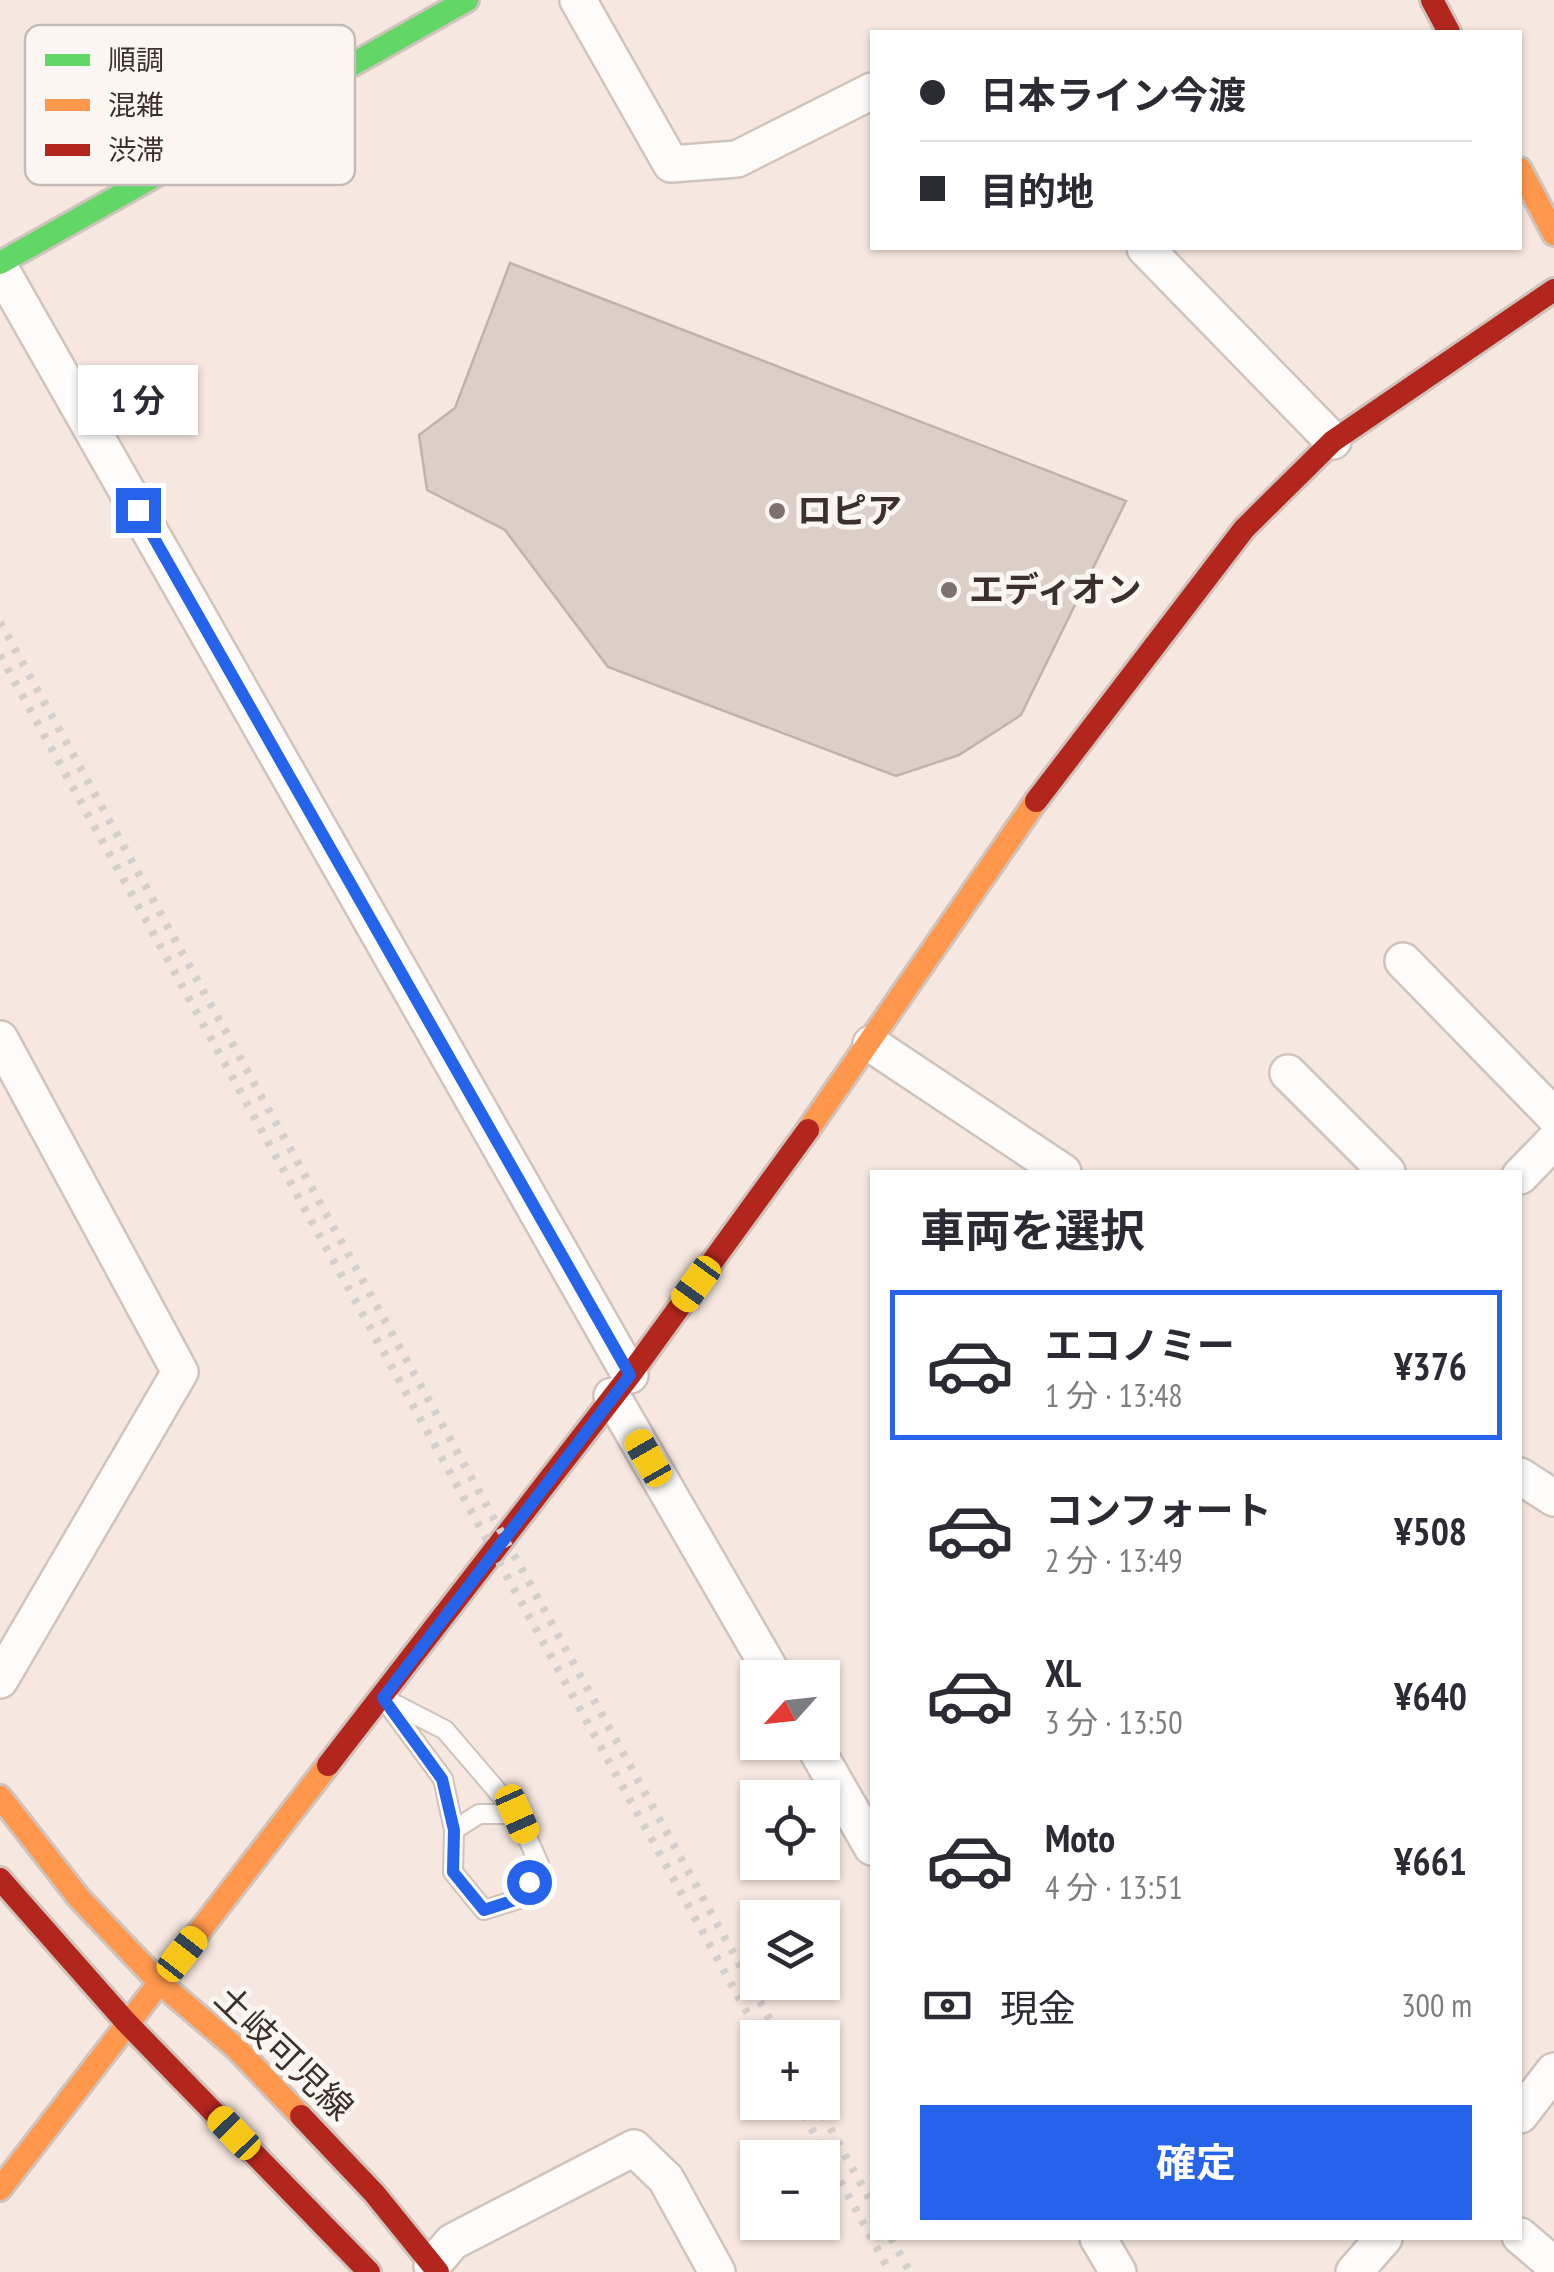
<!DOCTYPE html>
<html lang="ja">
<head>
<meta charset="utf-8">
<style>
	body { margin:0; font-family:"PT Sans Narrow","Noto Sans JP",sans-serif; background:#f7f7f7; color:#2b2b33; height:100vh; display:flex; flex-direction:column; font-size:38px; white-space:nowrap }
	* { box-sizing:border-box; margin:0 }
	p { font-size:32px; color:#7c7c81 }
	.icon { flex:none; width:55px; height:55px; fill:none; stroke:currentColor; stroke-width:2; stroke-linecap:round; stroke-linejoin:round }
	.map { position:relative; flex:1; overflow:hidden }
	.sheet { position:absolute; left:870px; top:1170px; width:652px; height:1070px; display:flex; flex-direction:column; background:#fff; border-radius:0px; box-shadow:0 2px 8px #0004 }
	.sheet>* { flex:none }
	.top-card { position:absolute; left:870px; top:30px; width:652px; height:220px; border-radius:0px; box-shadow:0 2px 8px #0004; display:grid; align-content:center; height:220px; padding:0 50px; background:#fff }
	.needle { width:65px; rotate:243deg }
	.controls { position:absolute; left:740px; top:1660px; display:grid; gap:20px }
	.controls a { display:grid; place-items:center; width:100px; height:100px; border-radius:0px; background:#fff; box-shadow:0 2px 8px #0004; font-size:50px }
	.end { position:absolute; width:45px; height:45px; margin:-22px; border:12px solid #2563eb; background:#fff; box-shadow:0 0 0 5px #fff }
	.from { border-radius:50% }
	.bubble { position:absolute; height:70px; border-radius:0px; background:#fff; box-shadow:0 2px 8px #0004; font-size:32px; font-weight:700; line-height:70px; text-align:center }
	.car { position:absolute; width:30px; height:60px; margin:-30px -15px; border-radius:12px; box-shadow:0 0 8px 2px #0007; background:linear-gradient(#f5c518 24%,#345 0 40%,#f5c518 0 76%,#345 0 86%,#f5c518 0) }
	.top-card b { display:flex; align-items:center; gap:35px; height:95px; font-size:38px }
	.top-card b+b { border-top:2px solid #e1e1e2 }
	.top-card i { width:25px; height:25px; background:#2b2b33 }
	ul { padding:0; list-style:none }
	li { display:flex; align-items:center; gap:30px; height:150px; margin:0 20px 15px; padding:0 30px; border:5px solid transparent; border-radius:0px }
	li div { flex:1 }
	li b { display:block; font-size:38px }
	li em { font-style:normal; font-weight:700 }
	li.active { border-color:#2563eb }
	li>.icon { width:90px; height:90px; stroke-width:1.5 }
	h2 { padding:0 50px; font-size:45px; line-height:120px }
	.pay { display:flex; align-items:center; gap:25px; height:110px; padding:0 50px; font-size:38px }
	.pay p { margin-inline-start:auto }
	.button { display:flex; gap:20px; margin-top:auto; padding:20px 50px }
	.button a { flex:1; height:115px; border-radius:0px; background:#2563eb; color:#fff; font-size:40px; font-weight:700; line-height:115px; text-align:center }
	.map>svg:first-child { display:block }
</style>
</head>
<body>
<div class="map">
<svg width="1554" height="2272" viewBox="0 0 1554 2272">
	<rect width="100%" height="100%" fill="#f6e8e0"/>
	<!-- building -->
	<polygon fill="#dbcfc8" stroke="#bfb3ac" stroke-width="2.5" points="510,263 1126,501 1021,715 959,755 896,776 608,667 505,530 427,490 419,435 455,408"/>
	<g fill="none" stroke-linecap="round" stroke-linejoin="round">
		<!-- lane casing -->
		<g stroke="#cfc3bc" stroke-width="22">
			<g id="lane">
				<polygon points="383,1698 445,1730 517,1814 539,1864 519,1899 484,1910 453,1872 454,1830 443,1779"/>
				<polyline points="454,1830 479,1814 517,1814"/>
			</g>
		</g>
		<!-- street casing -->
		<g stroke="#cfc3bc" stroke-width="40">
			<g id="street">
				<polyline points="578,0 671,164 737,159 872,91"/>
				<polyline points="1145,248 1333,441"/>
				<polyline points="0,268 630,1375"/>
				<polyline points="1403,961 1554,1116"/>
				<polyline points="0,1039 180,1372 0,1680"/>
				<polyline points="871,1044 1063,1172"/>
				<polyline points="1288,1073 1387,1172"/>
				<polyline points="1520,1176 1554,1141"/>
				<polyline points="612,1396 775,1678"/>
				<polyline points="1520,1476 1554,1498"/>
				<polyline points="812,1742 872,1847"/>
				<polyline points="1520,2115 1554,2071"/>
				<polyline points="1520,2236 1554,2265"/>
				<polyline points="1098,2238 1118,2272"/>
				<polyline points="432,2266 452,2242 634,2148 666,2179 717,2272"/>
				<polyline points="1354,2272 1384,2238"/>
			</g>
		</g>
		<!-- fast casing -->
		<g stroke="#cfc3bc" stroke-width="28">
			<polyline id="fast" points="0,263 467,0"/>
		</g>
		<!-- slow casing -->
		<g stroke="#cfc3bc" stroke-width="28">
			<g id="slow">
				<polyline points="1520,169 1554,234"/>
				<polyline points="808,1130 1036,801"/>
				<polyline points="0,1797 79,1898 160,1983 236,2048 301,2116"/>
				<polyline points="0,2189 328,1765"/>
			</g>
		</g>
		<!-- jam casing -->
		<g stroke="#cfc3bc" stroke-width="28">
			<g id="jam">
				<polyline points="1432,0 1449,32"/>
				<polyline points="1036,801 1244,529 1333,441 1554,290"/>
				<polyline points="328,1765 630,1375 808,1130"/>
				<polyline points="0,1879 126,2022 369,2272"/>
				<polyline points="301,2116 374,2193 438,2272"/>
			</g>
		</g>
		<!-- lane -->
		<use href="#lane" stroke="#fefcfa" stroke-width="18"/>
		<!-- street -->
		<use href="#street" stroke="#fefcfa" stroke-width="35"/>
		<!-- fast -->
		<use href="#fast" stroke="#63d668" stroke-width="22"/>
		<!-- slow -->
		<use href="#slow" stroke="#ff974d" stroke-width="22"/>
		<!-- jam -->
		<use href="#jam" stroke="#b3261e" stroke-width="22"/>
		<!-- rail -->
		<g stroke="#d4cfcd" stroke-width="8" stroke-dasharray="5 10" stroke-linecap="butt">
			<polyline points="0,622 780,2038"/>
			<polyline points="0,655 761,2038"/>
			<polyline points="797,2102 890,2272"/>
			<polyline points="816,2102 872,2204"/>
			<polyline points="891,2238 910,2272"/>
		</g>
	</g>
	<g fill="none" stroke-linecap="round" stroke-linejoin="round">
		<!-- route -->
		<polyline stroke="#2563eb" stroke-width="12" points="138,510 630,1375 383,1698 442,1779 454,1830 453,1872 484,1910 518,1899 529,1882"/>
	</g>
	<!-- markers -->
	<g fill="#7e706a" stroke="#fcf6f3" stroke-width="4">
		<circle cx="777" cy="511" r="10"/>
		<circle cx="949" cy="590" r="10"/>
	</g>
	<g text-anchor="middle" stroke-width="10" stroke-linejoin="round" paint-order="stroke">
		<!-- poi labels -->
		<g font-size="35" font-weight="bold" fill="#3d302b" stroke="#fcf6f3" text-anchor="start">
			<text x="797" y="523">ロピア</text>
			<text x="969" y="602">エディオン</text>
		</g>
		<!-- street labels -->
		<g font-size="35" fill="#3d302b" stroke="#fcf6f3">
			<text transform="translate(284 2053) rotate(44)" y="12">土岐可児線</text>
		</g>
	</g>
	<!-- legend -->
	<rect x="25" y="25" width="330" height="160" rx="15" fill="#fcf6f3" stroke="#c3bbb7" stroke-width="2.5"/>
	<rect x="45" y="54" width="45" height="12" fill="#63d668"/>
	<rect x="45" y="99" width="45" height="12" fill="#ff974d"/>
	<rect x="45" y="144" width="45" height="12" fill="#b3261e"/>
	<g font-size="28" fill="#3d302b">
		<text x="108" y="70">順調</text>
		<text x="108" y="115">混雑</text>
		<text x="108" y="160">渋滞</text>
	</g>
</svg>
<div class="controls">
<a><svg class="needle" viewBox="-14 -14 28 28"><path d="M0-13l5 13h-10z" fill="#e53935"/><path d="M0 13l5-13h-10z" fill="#7c7c81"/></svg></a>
<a><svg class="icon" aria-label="locate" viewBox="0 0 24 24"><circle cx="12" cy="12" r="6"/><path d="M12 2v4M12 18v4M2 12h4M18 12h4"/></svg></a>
<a><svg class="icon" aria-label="layers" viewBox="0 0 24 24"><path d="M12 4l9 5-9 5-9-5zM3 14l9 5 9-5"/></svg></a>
<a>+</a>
<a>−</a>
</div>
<i class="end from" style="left:529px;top:1882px"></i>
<i class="end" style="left:138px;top:510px"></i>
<div class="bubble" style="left:78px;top:365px;width:120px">1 分</div>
<i class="car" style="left:696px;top:1284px;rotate:216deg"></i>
<i class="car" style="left:648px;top:1458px;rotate:330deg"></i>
<i class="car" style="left:517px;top:1814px;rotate:156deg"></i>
<i class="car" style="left:182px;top:1954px;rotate:38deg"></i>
<i class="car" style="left:234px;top:2133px;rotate:316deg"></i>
<div class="top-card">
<b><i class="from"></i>日本ライン今渡</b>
<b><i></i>目的地</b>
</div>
<section class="sheet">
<h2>車両を選択</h2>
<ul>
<li class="active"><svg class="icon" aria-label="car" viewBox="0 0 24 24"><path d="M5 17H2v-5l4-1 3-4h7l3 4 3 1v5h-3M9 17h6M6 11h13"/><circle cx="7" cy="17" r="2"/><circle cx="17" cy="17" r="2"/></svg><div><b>エコノミー</b><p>1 分 · 13:48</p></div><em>¥376</em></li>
<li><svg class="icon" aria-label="car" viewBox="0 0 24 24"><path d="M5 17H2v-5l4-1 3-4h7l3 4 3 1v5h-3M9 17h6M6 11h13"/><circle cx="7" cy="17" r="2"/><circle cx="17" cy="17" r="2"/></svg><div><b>コンフォート</b><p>2 分 · 13:49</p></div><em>¥508</em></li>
<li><svg class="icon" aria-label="car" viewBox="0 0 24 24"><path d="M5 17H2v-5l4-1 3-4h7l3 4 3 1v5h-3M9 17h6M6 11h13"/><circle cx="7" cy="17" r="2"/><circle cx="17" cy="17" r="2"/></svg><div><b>XL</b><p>3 分 · 13:50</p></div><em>¥640</em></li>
<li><svg class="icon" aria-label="car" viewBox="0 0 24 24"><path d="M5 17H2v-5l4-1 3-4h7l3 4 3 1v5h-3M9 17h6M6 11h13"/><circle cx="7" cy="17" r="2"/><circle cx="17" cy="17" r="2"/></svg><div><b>Moto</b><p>4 分 · 13:51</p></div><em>¥661</em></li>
</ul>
<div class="pay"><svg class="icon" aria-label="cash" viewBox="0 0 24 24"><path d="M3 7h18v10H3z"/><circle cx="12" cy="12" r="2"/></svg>現金<p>300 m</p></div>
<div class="button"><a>確定</a></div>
</section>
</div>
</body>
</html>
